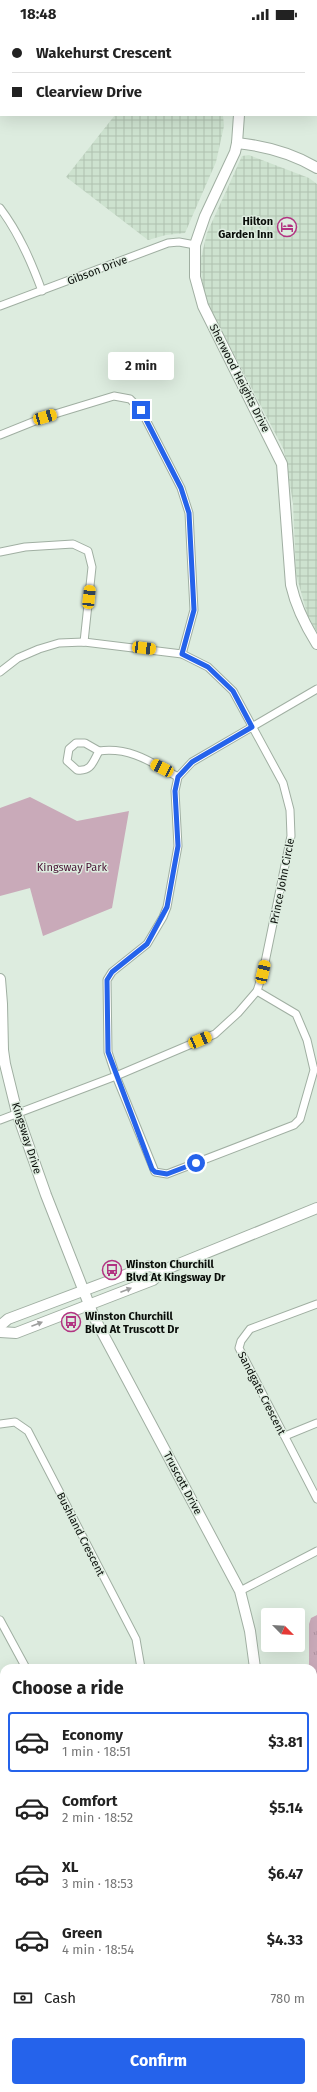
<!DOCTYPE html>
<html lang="en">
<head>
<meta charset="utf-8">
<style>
	body { margin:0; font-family:"Fira Sans",sans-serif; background:#f2f2f2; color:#222; height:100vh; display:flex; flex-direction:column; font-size:15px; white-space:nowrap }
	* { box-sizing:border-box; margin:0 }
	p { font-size:13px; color:#767676 }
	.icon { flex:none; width:22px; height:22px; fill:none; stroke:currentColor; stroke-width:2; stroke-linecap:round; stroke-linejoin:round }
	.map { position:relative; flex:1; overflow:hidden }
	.drawer { position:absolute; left:0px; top:1636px; width:317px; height:428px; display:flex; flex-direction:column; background:#fff; border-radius:12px 12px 0 0; box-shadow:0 4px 16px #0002 }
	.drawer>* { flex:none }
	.banner { position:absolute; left:0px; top:0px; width:317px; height:88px; box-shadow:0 4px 16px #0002; display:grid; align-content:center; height:88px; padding:0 12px; background:#fff }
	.needle { width:26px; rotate:114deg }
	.buttons { position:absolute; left:261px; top:1580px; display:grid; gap:8px }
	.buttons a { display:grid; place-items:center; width:44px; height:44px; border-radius:4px; background:#fff; box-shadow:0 4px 16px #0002; font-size:20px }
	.end { position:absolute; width:18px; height:18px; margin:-9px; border:5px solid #2563eb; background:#fff; box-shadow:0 0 0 2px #fff }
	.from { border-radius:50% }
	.bubble { position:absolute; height:28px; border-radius:4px; background:#fff; box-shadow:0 4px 16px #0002; font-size:13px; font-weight:700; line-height:28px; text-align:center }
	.car { position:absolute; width:12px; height:24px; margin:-12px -6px; border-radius:5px; box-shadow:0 0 3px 1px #0007; background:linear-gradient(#f5c518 24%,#345 0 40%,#f5c518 0 76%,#345 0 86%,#f5c518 0) }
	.banner b { display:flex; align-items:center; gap:14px; height:38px; font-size:15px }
	.banner b+b { border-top:1px solid #e0e0e0 }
	.banner i { width:10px; height:10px; background:#222 }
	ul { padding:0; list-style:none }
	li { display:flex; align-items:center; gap:12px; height:60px; margin:0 8px 6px; padding:0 4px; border:2px solid transparent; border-radius:4px }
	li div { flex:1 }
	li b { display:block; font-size:15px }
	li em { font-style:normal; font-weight:700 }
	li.current { border-color:#2563eb }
	li>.icon { width:36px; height:36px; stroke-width:1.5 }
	h2 { padding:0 12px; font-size:18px; line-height:48px }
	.pay { display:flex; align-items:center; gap:10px; height:44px; padding:0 12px; font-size:15px }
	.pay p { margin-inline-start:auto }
	.primary-button { display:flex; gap:8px; margin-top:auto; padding:8px 12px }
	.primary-button a { flex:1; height:46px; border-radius:4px; background:#2563eb; color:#fff; font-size:16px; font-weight:700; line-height:46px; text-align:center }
	.status { display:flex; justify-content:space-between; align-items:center; height:28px; padding:0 20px; background:#fff; direction:ltr }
	.status svg { height:11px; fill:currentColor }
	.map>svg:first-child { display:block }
</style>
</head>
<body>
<div class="status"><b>18:48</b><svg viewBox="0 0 49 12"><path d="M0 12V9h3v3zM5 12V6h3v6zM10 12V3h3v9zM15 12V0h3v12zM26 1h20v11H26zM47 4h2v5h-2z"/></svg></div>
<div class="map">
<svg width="317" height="2064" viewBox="0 0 317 2064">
	<defs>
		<pattern id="industrial-grid" width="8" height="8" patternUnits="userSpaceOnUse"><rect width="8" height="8" fill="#cde2cf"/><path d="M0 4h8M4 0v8" fill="none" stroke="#afc1b0"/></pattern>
		<pattern id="grass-tufts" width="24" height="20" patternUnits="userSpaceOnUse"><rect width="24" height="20" fill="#c9aab9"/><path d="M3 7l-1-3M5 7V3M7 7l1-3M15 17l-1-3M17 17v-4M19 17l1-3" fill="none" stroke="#ab919e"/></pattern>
	</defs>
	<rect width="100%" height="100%" fill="#ddecdf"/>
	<!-- industrial -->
	<g fill="url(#industrial-grid)">
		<polygon points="115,87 223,87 224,98 216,134 185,205 166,207 148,212 66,149"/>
		<polygon points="249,127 309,150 317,156 317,604 308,589 296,546 293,475 284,422 204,269 200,234 207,205 242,128"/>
	</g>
	<!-- grass -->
	<polygon fill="url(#grass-tufts)" points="317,1587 317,1781 313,1780 313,1640 309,1640 309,1596 311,1590"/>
	<!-- park -->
	<polygon fill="#c9aab9" points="30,769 77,793 129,783 112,880 43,908 30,860 0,868 0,780"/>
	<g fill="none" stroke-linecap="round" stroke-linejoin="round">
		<!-- street casing -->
		<g stroke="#a0afa2" stroke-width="9">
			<g id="street">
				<path d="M0,180C19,205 31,233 42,263"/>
				<polyline points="0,278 168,215 179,214 195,217"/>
				<polyline points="0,407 45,389 114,368 130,371 141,382 181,460 189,485 194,582 182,626"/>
				<polyline points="0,524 25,519 73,516 88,523 92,539 84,614"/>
				<polyline points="0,644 18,630 39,621 59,615 84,614 182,626 208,639 233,663 283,755 290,782 291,808 263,944 257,963 238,985 215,1006 116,1048 0,1092"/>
				<path d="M76,715H85L99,723C93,734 91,744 77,742L67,733L69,721Z"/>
				<path d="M99,723C131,719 151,734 178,749"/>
				<polyline points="257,963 296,986 307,1012 314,1042 300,1091 294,1097 167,1146 155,1144 116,1048 108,1024 107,952 112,944 147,916 163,889 167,879 178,818 175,763 178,749 192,734 317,661"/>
				<polyline points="317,1276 250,1301 241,1313 239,1320 317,1471"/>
				<polyline points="0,1396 15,1394 28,1403 136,1611 141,1640"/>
				<polyline points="285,1408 317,1395"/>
				<polyline points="240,1563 317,1523"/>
				<polyline points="0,1592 26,1640"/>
				<polyline points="0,1902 4,1909"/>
				<polyline points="81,2060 83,2064"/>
			</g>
		</g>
		<!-- secondary casing -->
		<g stroke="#a0afa2" stroke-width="12">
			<g id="secondary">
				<polyline points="197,0 197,1"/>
				<path d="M239,87L237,115L235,124L205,188L195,217V249L203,278L282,436L291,557C296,579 305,597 317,616"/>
				<path d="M237,115C266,118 292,125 317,140"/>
				<polyline points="0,951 2,976 3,1022 5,1036 17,1085 46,1167 94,1289 240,1563 250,1603 255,1640"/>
				<polyline points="0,1298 8,1291 149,1238 164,1242"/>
				<polyline points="0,1304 16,1305 153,1252 164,1242 317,1180"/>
				<polyline points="247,2064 247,2060"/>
			</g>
		</g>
		<!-- highway casing -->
		<g stroke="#a0afa2" stroke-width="15">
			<g id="highway">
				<polyline points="299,0 299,1"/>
				<polyline points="316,34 317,36"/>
			</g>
		</g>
		<!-- street -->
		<use href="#street" stroke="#fff" stroke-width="7"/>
		<!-- secondary -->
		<use href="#secondary" stroke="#fff" stroke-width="10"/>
		<!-- highway -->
		<use href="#highway" stroke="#fff" stroke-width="13"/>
	</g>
	<!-- one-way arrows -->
	<defs><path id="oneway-solid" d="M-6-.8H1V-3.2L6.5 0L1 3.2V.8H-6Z"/></defs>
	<g fill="#9d9e9d">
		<use href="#oneway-solid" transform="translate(126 1262) rotate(-21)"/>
		<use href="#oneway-solid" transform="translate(37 1296) rotate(-21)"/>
	</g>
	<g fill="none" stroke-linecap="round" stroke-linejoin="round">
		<!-- route -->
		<polyline stroke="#2563eb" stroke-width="5" points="141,382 181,460 189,485 194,582 182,626 208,639 233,663 252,699 192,734 178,749 175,763 178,818 167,879 147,916 112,944 107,952 108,1024 152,1141 155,1144 167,1146 196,1135"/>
	</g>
	<!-- icons -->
	<defs>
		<g id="hotel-ring" transform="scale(1)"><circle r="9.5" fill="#ddecdf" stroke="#b23482" stroke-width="1.5"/><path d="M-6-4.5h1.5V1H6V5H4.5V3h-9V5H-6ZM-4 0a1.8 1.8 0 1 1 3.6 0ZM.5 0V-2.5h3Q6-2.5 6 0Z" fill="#b23482"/></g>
		<g id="bus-ring" transform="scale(1)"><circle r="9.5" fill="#ddecdf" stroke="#b23482" stroke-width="1.5"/><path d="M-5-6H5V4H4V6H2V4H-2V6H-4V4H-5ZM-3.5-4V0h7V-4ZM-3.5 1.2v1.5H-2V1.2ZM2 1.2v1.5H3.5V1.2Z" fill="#b23482"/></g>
	</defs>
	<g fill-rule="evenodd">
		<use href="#hotel-ring" x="287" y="199"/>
		<use href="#bus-ring" x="112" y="1242"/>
		<use href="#bus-ring" x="71" y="1294"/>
	</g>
	<g text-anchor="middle" stroke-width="3" stroke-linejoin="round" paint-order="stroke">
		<!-- poi labels -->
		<g font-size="11" font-weight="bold" fill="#090d09" stroke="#ddecdf" text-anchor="start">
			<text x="273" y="197" text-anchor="end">Hilton<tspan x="273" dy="13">Garden Inn</tspan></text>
			<text x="126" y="1240">Winston Churchill<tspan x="126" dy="13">Blvd At Kingsway Dr</tspan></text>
			<text x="85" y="1292">Winston Churchill<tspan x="85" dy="13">Blvd At Truscott Dr</tspan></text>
		</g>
		<!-- street labels -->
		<g font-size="11" fill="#090d09" stroke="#ddecdf">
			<text transform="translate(97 242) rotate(-21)" y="4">Gibson Drive</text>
			<text transform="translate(240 350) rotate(63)" y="4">Sherwood Heights Drive</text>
			<text transform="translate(282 853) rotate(-79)" y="4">Prince John Circle</text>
			<text transform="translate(27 1110) rotate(72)" y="4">Kingsway Drive</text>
			<text transform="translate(262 1365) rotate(63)" y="4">Sandgate Crescent</text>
			<text transform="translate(183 1455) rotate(62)" y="4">Truscott Drive</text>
			<text transform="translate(81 1506) rotate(63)" y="4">Bushland Crescent</text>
		</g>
		<!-- park labels -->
		<g font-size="11" fill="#471032" stroke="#ddecdf">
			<text x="72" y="843">Kingsway Park</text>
		</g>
	</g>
</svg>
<div class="buttons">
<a><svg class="needle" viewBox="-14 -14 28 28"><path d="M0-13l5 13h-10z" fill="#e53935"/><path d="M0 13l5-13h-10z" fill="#767676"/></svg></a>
</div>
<i class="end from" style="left:196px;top:1135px"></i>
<i class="end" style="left:141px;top:382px"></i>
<div class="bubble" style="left:108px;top:324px;width:66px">2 min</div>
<i class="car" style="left:45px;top:389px;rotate:74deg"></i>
<i class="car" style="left:89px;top:569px;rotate:6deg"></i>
<i class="car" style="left:144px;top:620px;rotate:97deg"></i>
<i class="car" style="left:162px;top:740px;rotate:297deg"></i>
<i class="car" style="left:263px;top:944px;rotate:13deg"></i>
<i class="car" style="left:200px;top:1012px;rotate:67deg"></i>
<div class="banner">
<b><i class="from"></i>Wakehurst Crescent</b>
<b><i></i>Clearview Drive</b>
</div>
<section class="drawer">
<h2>Choose a ride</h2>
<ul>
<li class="current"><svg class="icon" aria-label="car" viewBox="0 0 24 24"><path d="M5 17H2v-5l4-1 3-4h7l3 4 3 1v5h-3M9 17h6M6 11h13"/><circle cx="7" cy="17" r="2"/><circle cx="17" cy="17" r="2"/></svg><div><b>Economy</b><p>1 min · 18:51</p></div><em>$3.81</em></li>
<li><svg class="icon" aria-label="car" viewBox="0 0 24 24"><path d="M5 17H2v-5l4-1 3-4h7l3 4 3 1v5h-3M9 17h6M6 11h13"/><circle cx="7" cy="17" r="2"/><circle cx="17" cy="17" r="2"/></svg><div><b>Comfort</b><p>2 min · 18:52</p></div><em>$5.14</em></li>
<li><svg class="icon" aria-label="car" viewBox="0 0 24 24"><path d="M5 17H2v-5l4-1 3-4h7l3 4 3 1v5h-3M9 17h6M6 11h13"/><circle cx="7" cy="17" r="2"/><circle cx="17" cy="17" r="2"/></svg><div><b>XL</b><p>3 min · 18:53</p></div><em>$6.47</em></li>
<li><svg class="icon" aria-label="car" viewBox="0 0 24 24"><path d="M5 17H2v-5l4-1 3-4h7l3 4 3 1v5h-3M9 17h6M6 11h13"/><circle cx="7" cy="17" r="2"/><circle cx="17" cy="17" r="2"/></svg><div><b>Green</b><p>4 min · 18:54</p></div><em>$4.33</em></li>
</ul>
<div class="pay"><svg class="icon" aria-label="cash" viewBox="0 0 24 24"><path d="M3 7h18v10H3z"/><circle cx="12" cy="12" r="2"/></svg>Cash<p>780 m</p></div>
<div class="primary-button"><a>Confirm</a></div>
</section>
</div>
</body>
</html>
